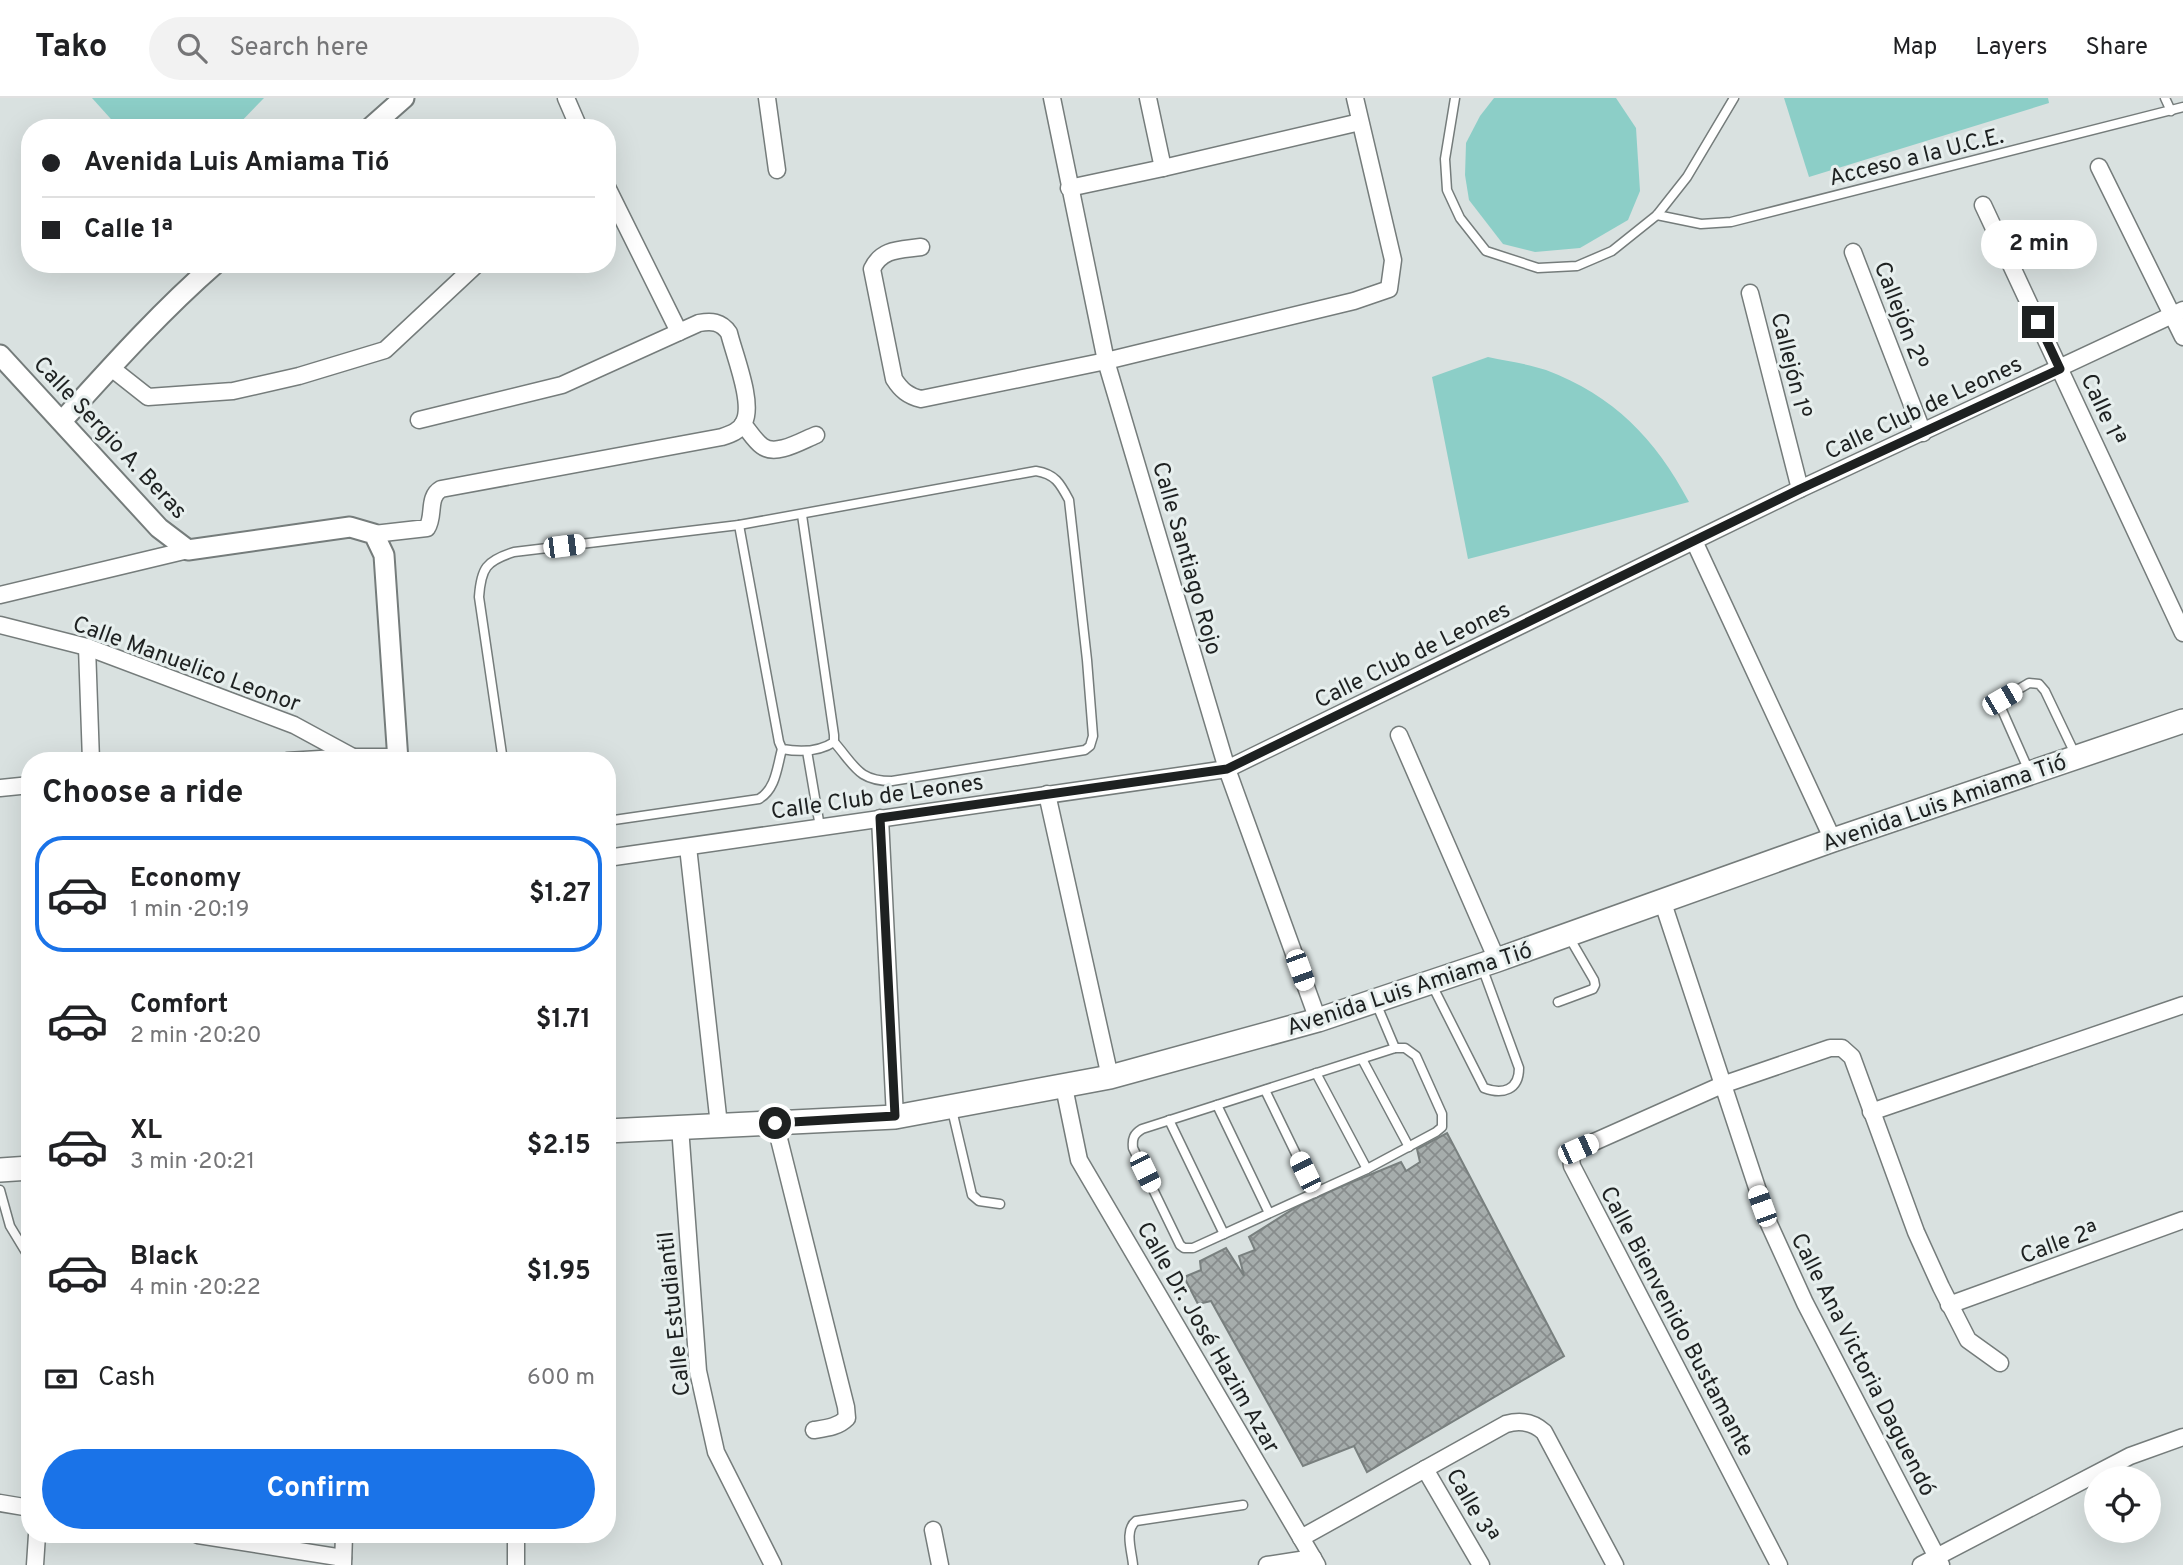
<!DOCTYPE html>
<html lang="en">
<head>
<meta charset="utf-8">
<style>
	body { margin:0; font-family:Overpass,sans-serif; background:#f2f2f2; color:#202124; height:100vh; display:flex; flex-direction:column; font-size:26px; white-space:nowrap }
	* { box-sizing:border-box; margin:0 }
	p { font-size:23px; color:#757577 }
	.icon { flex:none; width:38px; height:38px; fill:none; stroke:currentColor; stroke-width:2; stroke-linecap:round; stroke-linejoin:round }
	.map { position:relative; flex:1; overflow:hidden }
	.side { position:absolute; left:21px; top:654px; width:595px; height:791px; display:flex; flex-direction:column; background:#fff; border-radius:28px; box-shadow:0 7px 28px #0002 }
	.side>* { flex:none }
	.guide { position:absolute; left:21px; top:21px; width:595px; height:154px; border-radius:28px; box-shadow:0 7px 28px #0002; display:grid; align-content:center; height:154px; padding:0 21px; background:#fff }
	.controls { position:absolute; left:2084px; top:1368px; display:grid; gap:14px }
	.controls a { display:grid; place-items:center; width:77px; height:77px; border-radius:50%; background:#fff; box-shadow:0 7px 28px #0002; font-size:35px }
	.end { position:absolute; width:32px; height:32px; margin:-16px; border:9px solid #1e2121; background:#fff; box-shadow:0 0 0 4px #fff }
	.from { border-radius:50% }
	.bubble { position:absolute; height:49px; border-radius:24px; background:#fff; box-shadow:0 7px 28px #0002; font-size:23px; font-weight:700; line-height:49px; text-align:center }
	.car { position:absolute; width:21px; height:42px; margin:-21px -10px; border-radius:9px; box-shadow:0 0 5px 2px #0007; background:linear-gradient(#fff 24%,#345 0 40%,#fff 0 76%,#345 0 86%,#fff 0) }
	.guide b { display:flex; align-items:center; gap:24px; height:66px; font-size:26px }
	.guide b+b { border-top:2px solid #e0e0e0 }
	.guide i { width:18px; height:18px; background:#202124 }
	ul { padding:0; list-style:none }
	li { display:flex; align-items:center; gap:21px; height:116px; margin:0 14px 10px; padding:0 7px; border:4px solid transparent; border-radius:28px }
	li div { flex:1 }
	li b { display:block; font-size:26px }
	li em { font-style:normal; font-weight:700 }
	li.selected { border-color:#1a73e8 }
	li>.icon { width:63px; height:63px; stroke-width:1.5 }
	h2 { padding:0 21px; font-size:32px; line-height:84px }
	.pay { display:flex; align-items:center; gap:18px; height:77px; padding:0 21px; font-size:26px }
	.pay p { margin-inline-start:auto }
	.cta { display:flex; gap:14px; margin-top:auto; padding:14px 21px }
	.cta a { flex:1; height:80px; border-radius:42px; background:#1a73e8; color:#fff; font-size:28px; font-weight:700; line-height:80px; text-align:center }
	header { display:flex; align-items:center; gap:42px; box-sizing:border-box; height:98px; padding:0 35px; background:#fff; border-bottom:2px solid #e0e0e0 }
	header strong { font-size:33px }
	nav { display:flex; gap:38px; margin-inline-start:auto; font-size:24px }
	.search { width:490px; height:63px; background:#f2f2f2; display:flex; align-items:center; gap:18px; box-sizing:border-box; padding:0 24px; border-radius:38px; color:#757577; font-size:26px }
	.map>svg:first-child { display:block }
</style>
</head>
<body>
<header>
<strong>Tako</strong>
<div class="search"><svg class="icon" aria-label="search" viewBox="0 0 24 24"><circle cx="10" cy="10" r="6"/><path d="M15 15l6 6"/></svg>Search here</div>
<nav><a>Map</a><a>Layers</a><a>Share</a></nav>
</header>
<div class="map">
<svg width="2183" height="1467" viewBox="0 0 2183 1467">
	<defs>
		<pattern id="building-cross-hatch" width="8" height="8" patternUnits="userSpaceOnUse" patternTransform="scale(1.75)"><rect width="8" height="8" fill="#a6adac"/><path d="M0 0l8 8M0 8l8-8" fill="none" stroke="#878c8c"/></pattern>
	</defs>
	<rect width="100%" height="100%" fill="#d9e1e0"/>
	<!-- green -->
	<g fill="#8ccec7">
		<polygon points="92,0 264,0 235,30 119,30"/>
		<polygon points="1494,0 1616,0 1636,30 1640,93 1628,122 1580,150 1535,154 1503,146 1469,102 1465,77 1466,45 1480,18"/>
		<polygon points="1784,0 2048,0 2049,5 1809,79"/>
		<path d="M1488,259C1507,263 1528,266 1546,272C1614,298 1655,340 1689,404L1468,461L1432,279Z"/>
	</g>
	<!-- building -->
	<polygon fill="url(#building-cross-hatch)" stroke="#787f7e" stroke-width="2" points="1447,1035 1564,1258 1367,1374 1354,1348 1303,1368 1211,1203 1198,1206 1184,1179 1201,1172 1200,1163 1226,1150 1244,1178 1239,1158 1255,1152 1249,1139 1298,1108 1340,1089 1401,1064 1406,1073 1420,1064 1417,1051"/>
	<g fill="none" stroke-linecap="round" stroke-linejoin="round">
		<!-- service casing -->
		<g stroke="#757c7b" stroke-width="11">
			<g id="service">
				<polyline points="1455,0 1445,61 1447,92 1460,120 1486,153 1538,170 1577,168 1612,153 1657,117 1687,79 1734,0"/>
				<polyline points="2165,0 2171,13"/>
				<polyline points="1657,117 1701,126 1731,124 2183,9"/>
				<path d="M739,427L779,644L782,651C799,654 819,654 834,644V637L802,417"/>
				<polyline points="807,653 820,729"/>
				<path d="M503,663L479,499C481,470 486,463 514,454L739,427L1036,373C1055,376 1060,385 1069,402L1087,562L1093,638L1090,648L1085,652L892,683C858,683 855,668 834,644"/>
				<polyline points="2029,673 2002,612 2002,601 2029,585 2039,586 2045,593 2076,658"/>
				<path d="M607,723L759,701C776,691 777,669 782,651"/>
				<path d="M1432,887L1484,990C1503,997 1519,992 1519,970L1482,869"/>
				<polyline points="1558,904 1593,891 1595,887 1594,882 1569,839"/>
				<polyline points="1376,905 1395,950"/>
				<path d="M1395,950H1405L1416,958L1442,1016V1029L1436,1034L1367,1071L1193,1150H1184L1180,1147L1133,1050C1132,1040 1134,1036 1142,1031Z"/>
				<polyline points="1362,961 1409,1049"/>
				<polyline points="1316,975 1367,1071"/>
				<polyline points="1265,992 1315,1095"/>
				<polyline points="1217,1007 1269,1115"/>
				<polyline points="952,1012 972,1097 979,1103 1000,1106"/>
				<polyline points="1169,1022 1224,1136"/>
				<polyline points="0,1092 10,1128 30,1161"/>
				<path d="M1133,1467C1132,1454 1124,1432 1136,1423L1243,1407"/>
			</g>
		</g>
		<!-- minor casing -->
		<g stroke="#757c7b" stroke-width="19">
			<g id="minor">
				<polyline points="566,0 579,30"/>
				<polyline points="767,0 777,72"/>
				<polyline points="1052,0 1106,263 1227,671 1318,922"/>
				<polyline points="1148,0 1163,70"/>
				<polyline points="2099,69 2183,239"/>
				<polyline points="607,89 679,234"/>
				<polyline points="1069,90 1163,70 1360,24"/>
				<polyline points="1983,107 2183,535"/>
				<path d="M921,149C901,152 882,150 872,171L894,281C901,292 908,298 921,301L1106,263L1354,203L1389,191L1393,162L1355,0"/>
				<polyline points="1853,154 1923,335"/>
				<polyline points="1750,195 1800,391"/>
				<polyline points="110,269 148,299 233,293 299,278 385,252 477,166"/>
				<path d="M743,326C749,333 755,343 762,348C776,359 803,342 816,337"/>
				<path d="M374,436L427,430C435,418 427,399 441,391L722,339C731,336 740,333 744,324C754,305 734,256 729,235C721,223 711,223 699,225L562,287L419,322"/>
				<polyline points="1694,443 1833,742"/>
				<polyline points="0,497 188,452"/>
				<polyline points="0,527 87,549 294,627 353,659"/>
				<polyline points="87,549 91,663"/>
				<polyline points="1399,637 1497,862"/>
				<polyline points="287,663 353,659 398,659"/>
				<polyline points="0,690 30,687"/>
				<polyline points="1047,696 1110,979"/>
				<polyline points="880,720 895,1019"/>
				<polyline points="688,749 719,1027"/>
				<polyline points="607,760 1227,671 1800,391 2183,212"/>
				<polyline points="1662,802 1769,1126 1805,1205 1941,1467"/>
				<polyline points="1064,989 1079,1062 1317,1467"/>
				<polyline points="1871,1014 2183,907"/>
				<path d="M775,1025L846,1309L847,1320C838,1329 827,1330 814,1332"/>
				<polyline points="680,1029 698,1273 716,1354 773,1467"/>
				<polyline points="1949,1207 2183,1122"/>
				<polyline points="1425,1371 1481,1467"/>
				<polyline points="0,1405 30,1410"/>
				<polyline points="933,1432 940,1467"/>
				<polyline points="198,1437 343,1460"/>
				<path d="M1301,1440L1506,1326C1520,1322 1533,1324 1544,1334L1615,1467"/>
				<polyline points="35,1467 37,1437"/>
				<polyline points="343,1467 344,1437"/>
				<polyline points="516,1467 516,1437"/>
				<polyline points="1267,1467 1313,1460"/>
				<polyline points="1779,1467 1572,1068 1571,1061 1576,1052 1722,987 1830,950 1842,950 1852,959 1916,1134 1941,1189 1968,1242 2000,1265"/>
				<polyline points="1921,1467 2130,1358 2183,1339"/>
			</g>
		</g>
		<!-- tertiary casing -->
		<g stroke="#757c7b" stroke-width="23">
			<g id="tertiary">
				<polyline points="370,30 404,0"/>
				<polyline points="0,257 159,430 188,452 350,429 374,436 384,457 398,663"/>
				<path d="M62,323C111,269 160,214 215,166"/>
			</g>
		</g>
		<!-- secondary casing -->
		<g stroke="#757c7b" stroke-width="26">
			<g id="secondary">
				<polyline points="607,1033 895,1019 1110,979 1318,922 1497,862 1833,742 2183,623"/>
				<polyline points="0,1072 30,1070"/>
			</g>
		</g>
		<!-- service -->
		<use href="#service" stroke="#fff" stroke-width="8"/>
		<!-- minor -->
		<use href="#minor" stroke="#fff" stroke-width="16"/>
		<!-- tertiary -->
		<use href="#tertiary" stroke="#fff" stroke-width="19"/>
		<!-- secondary -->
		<use href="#secondary" stroke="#fff" stroke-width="23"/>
	</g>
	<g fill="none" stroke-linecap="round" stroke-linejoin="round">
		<!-- route -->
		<polyline stroke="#1e2121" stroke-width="9" points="775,1025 895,1018 880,720 1227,671 1800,391 2060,271 2038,224"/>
	</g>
	<g text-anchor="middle" stroke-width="6" stroke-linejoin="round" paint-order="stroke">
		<!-- street labels -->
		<g font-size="23" fill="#1e2121" stroke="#e7efee">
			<text transform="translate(1916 58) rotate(-14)" y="8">Acceso a la U.C.E.</text>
			<text transform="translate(1902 217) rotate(69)" y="8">Callejón 2º</text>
			<text transform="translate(1792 267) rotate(76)" y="8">Callejón 1º</text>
			<text transform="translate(1923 309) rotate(-25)" y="8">Calle Club de Leones</text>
			<text transform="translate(2104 311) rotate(65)" y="8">Calle 1ª</text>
			<text transform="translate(111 339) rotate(47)" y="8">Calle Sergio A. Beras</text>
			<text transform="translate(1188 460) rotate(74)" y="8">Calle Santiago Rojo</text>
			<text transform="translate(1412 556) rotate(-26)" y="8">Calle Club de Leones</text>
			<text transform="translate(187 565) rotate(20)" y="8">Calle Manuelico Leonor</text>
			<text transform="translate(877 698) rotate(-8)" y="8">Calle Club de Leones</text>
			<text transform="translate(1944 704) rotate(-19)" y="8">Avenida Luis Amiama Tió</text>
			<text transform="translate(1409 890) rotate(-18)" y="8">Avenida Luis Amiama Tió</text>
			<text transform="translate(2059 1144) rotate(-20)" y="8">Calle 2ª</text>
			<text transform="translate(673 1216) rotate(-96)" y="8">Calle Estudiantil</text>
			<text transform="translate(1678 1223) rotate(62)" y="8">Calle Bienvenido Bustamante</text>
			<text transform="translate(1209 1239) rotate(60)" y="8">Calle Dr. José Hazim Azar</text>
			<text transform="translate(1864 1266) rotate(63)" y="8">Calle Ana Victoria Daguendó</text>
			<text transform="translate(1473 1407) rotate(60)" y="8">Calle 3ª</text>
		</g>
	</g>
</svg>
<div class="controls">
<a><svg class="icon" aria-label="locate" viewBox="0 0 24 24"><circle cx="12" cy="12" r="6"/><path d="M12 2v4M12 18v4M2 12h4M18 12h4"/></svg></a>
</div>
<i class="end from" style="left:775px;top:1025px"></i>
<i class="end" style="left:2038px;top:224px"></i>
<div class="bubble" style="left:1981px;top:122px;width:116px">2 min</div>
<i class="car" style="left:564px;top:448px;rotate:83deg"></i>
<i class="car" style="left:2002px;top:601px;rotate:60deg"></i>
<i class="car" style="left:1300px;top:872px;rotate:160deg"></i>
<i class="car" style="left:1578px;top:1051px;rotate:66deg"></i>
<i class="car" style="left:1145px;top:1074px;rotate:154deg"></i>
<i class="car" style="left:1305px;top:1074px;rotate:334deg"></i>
<i class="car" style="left:1762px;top:1108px;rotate:340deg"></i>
<div class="guide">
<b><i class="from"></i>Avenida Luis Amiama Tió</b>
<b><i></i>Calle 1ª</b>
</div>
<section class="side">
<h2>Choose a ride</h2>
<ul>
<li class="selected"><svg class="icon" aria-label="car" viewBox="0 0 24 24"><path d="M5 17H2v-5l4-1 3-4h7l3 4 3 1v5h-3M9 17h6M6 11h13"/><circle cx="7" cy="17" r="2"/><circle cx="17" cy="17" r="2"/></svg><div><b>Economy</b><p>1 min · 20:19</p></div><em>$1.27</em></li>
<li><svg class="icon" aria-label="car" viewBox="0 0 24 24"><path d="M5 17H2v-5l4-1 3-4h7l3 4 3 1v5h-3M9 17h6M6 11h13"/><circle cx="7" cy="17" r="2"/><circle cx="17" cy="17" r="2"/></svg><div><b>Comfort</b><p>2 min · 20:20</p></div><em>$1.71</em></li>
<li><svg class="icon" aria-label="car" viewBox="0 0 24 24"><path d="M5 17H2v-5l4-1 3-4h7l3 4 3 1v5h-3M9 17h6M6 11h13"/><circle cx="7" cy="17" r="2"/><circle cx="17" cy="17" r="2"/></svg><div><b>XL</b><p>3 min · 20:21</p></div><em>$2.15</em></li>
<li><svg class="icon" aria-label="car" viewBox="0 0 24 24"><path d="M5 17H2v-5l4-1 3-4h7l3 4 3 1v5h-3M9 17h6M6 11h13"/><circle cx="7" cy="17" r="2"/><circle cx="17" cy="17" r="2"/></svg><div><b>Black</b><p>4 min · 20:22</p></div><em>$1.95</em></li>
</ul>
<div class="pay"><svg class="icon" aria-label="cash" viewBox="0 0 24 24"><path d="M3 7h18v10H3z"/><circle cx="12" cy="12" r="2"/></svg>Cash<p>600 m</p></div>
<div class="cta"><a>Confirm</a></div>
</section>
</div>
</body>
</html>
